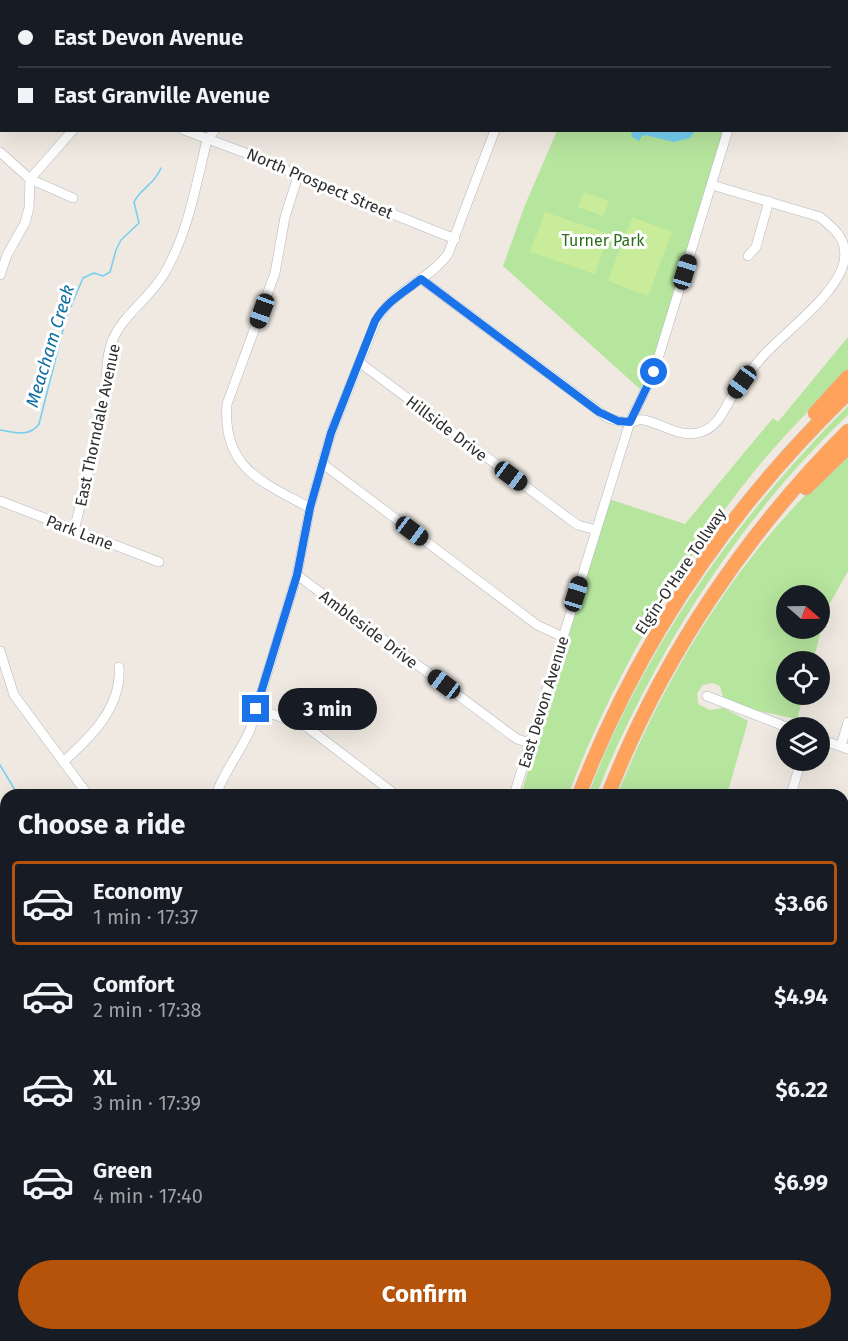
<!DOCTYPE html>
<html lang="en">
<head>
<meta charset="utf-8">
<style>
	body { margin:0; font-family:"Fira Sans",sans-serif; background:#20242c; color:#f1f3f6; height:100vh; display:flex; flex-direction:column; font-size:22px; white-space:nowrap }
	* { box-sizing:border-box; margin:0 }
	p { font-size:20px; color:#9ea1a6 }
	.icon { flex:none; width:33px; height:33px; fill:none; stroke:currentColor; stroke-width:2; stroke-linecap:round; stroke-linejoin:round }
	.map { position:relative; flex:1; overflow:hidden }
	.sheet { position:absolute; left:0px; top:789px; width:849px; height:552px; display:flex; flex-direction:column; background:#171b24; border-radius:18px 18px 0 0; box-shadow:0 6px 24px #0002 }
	.sheet>* { flex:none }
	.hud { position:absolute; left:0px; top:0px; width:849px; height:132px; box-shadow:0 6px 24px #0002; display:grid; align-content:center; height:132px; padding:0 18px; background:#171b24 }
	.needle { width:39px; rotate:110deg }
	.tools { position:absolute; left:776px; top:585px; display:grid; gap:12px }
	.tools a { display:grid; place-items:center; width:54px; height:54px; border-radius:50%; background:#171b24; box-shadow:0 6px 24px #0002; font-size:30px }
	.end { position:absolute; width:27px; height:27px; margin:-14px; border:8px solid #1a73e8; background:#fff; box-shadow:0 0 0 3px #fff }
	.from { border-radius:50% }
	.bubble { position:absolute; height:42px; border-radius:21px; background:#171b24; box-shadow:0 6px 24px #0002; font-size:20px; font-weight:700; line-height:42px; text-align:center }
	.car { position:absolute; width:18px; height:36px; margin:-18px -9px; border-radius:8px; box-shadow:0 0 4px 2px #0007; background:linear-gradient(#222 24%,#8ab4d8 0 40%,#222 0 76%,#8ab4d8 0 86%,#222 0) }
	.hud b { display:flex; align-items:center; gap:21px; height:57px; font-size:22px }
	.hud b+b { border-top:2px solid #363941 }
	.hud i { width:15px; height:15px; background:#f1f3f6 }
	ul { padding:0; list-style:none }
	li { display:flex; align-items:center; gap:18px; height:84px; margin:0 12px 9px; padding:0 6px; border:3px solid transparent; border-radius:6px }
	li div { flex:1 }
	li b { display:block; font-size:22px }
	li em { font-style:normal; font-weight:700 }
	li.selected { border-color:#b45309 }
	li>.icon { width:54px; height:54px; stroke-width:1.5 }
	h2 { padding:0 18px; font-size:27px; line-height:72px }
	.cta { display:flex; gap:12px; margin-top:auto; padding:12px 18px }
	.cta a { flex:1; height:69px; border-radius:36px; background:#b45309; color:#fff; font-size:24px; font-weight:700; line-height:69px; text-align:center }
	.map>svg:first-child { display:block }
</style>
</head>
<body>
<div class="map">
<svg width="848" height="1341" viewBox="0 0 848 1341">
	<rect width="100%" height="100%" fill="#efe9e1"/>
	<!-- green -->
	<g fill="#b6e59e" fill-rule="evenodd">
		<polygon points="557,131 724,131 656,354 647,380 640,389 503,266 525,205"/>
		<path d="M848,337V370C821,398 793,426 767,456C683,556 615,673 568,795H521L609,499L685,524L773,418L778,422Z"/>
		<path d="M848,406V415C737,520 654,654 596,795H588C644,647 737,517 848,406Z"/>
		<path d="M848,454V571L827,609L813,661L786,662V694L804,695L797,719L758,711L723,697L720,686L712,683L703,685L697,693L698,704L710,710L724,708L748,721L727,795H617C670,666 743,547 848,454ZM786,596H819V628H786Z"/>
		<polygon points="6,1177 6,1274 0,1271 0,1180"/>
	</g>
	<!-- pitch -->
	<g fill="#c9ec9a">
		<polygon points="584,192 609,201 603,216 578,207"/>
		<polygon points="545,212 609,234 595,274 530,252"/>
		<polygon points="632,217 672,232 648,296 608,281"/>
		<polygon points="0,1049 6,1051 6,1116 0,1112"/>
	</g>
	<!-- water -->
	<polygon fill="#75cff0" points="631,131 631,130 695,131 690,138 674,142 645,135 642,136 639,141 632,137"/>
	<g fill="none" stroke-linecap="round" stroke-linejoin="round">
		<!-- stream -->
		<g stroke="#75cff0" stroke-width="1.5">
			<path d="M0,430C14,432 29,438 39,424L66,318L83,278L94,273L103,276L110,272L116,250L121,240L139,223L134,202C141,188 155,184 161,168"/>
			<polyline points="0,765 18,795"/>
			<polyline points="0,1187 6,1185"/>
			<polyline points="493,1335 506,1336"/>
		</g>
		<!-- minor casing -->
		<g stroke="#b4b7c1" stroke-width="10">
			<g id="minor">
				<polyline points="13,0 15,2"/>
				<polyline points="171,0 173,2"/>
				<polyline points="405,0 409,2"/>
				<polyline points="193,2 194,0"/>
				<polyline points="326,2 328,0"/>
				<polyline points="544,2 544,0"/>
				<polyline points="642,2 642,0"/>
				<polyline points="762,2 763,0"/>
				<polyline points="848,39 848,37"/>
				<polyline points="184,130 272,163 298,176 455,239"/>
				<polyline points="0,152 30,179 73,198"/>
				<path d="M298,176L285,217L275,273L227,404C222,468 262,482 310,508"/>
				<polyline points="30,179 73,130"/>
				<polyline points="748,256 756,247 769,201"/>
				<polyline points="0,275 7,255 25,223 29,208 30,179"/>
				<path d="M421,279L608,418C615,420 623,423 631,422C636,421 639,419 644,420C663,424 681,439 701,432C719,426 724,409 733,395C742,381 753,367 764,355C787,330 837,294 844,262C848,240 836,230 820,217L712,185"/>
				<polyline points="359,362 568,518 578,525 596,530"/>
				<polyline points="323,464 537,625 563,637"/>
				<polyline points="0,501 159,562"/>
				<path d="M74,531C84,489 95,448 104,406C108,384 104,360 113,339C124,314 150,298 164,274C188,234 196,185 207,140L215,130"/>
				<polyline points="297,575 517,739 530,743"/>
				<polyline points="0,651 14,695 88,795"/>
				<polyline points="707,696 789,728"/>
				<polyline points="257,709 293,721 307,727 396,795"/>
				<polyline points="819,739 848,749"/>
				<polyline points="841,746 848,722"/>
				<path d="M63,762C91,737 122,707 119,667"/>
				<path d="M216,795C224,771 240,753 250,730L297,575L310,508L331,433L376,321C392,291 428,281 448,254L495,130"/>
				<polyline points="514,795 630,422 654,372 728,130"/>
				<polyline points="791,795 801,760"/>
				<polyline points="0,853 6,867"/>
				<polyline points="843,859 848,855"/>
				<polyline points="0,938 6,919"/>
				<polyline points="0,962 6,965"/>
				<polyline points="843,1013 848,1015"/>
				<polyline points="843,1137 848,1131"/>
				<polyline points="843,1313 848,1299"/>
				<polyline points="589,1335 596,1341"/>
				<polyline points="618,1335 625,1341"/>
				<polyline points="753,1335 772,1341"/>
				<polyline points="80,1341 82,1335"/>
				<polyline points="214,1341 216,1335"/>
				<polyline points="310,1341 312,1335"/>
				<polyline points="834,1341 836,1335"/>
			</g>
		</g>
		<!-- major casing -->
		<g stroke="#c9c9c9" stroke-width="14">
			<g id="major">
				<polyline points="589,0 593,2"/>
				<polyline points="43,2 45,0"/>
				<polyline points="0,51 2,49"/>
			</g>
		</g>
		<!-- highway casing -->
		<g stroke="#c9c9c9" stroke-width="15">
			<g id="highway">
				<polyline points="815,413 848,377"/>
				<polyline points="806,488 848,447"/>
				<path d="M579,795C638,642 730,507 848,393"/>
				<path d="M608,795C661,659 745,534 848,431"/>
				<polyline points="408,1341 410,1335"/>
				<polyline points="436,1341 438,1335"/>
			</g>
		</g>
		<!-- minor -->
		<use href="#minor" stroke="#fff" stroke-width="9"/>
		<!-- major -->
		<use href="#major" stroke="#f2d163" stroke-width="12"/>
		<!-- highway -->
		<use href="#highway" stroke="#ffa35c" stroke-width="14"/>
	</g>
	<g fill="none" stroke-linecap="round" stroke-linejoin="round">
		<!-- route -->
		<path stroke="#1a73e8" stroke-width="8" d="M256,709L297,575L310,508L331,433L375,321C386,302 404,292 421,279L599,412L618,421L630,422L654,372"/>
	</g>
	<g text-anchor="middle" stroke-width="6" stroke-linejoin="round" paint-order="stroke">
		<!-- street labels -->
		<g font-size="16" fill="#2e2e2e" stroke="#fff">
			<text transform="translate(320 183) rotate(23)" y="6">North Prospect Street</text>
			<text transform="translate(97 425) rotate(-78)" y="6">East Thorndale Avenue</text>
			<text transform="translate(447 428) rotate(37)" y="6">Hillside Drive</text>
			<text transform="translate(80 532) rotate(21)" y="6">Park Lane</text>
			<text transform="translate(680 571) rotate(-56)" y="6">Elgin-O'Hare Tollway</text>
			<text transform="translate(369 629) rotate(37)" y="6">Ambleside Drive</text>
			<text transform="translate(543 702) rotate(-73)" y="6">East Devon Avenue</text>
		</g>
		<!-- park labels -->
		<g font-size="16" fill="#2c6e1b" stroke="#fff">
			<text x="603" y="246">Turner Park</text>
		</g>
		<!-- water labels -->
		<g font-size="18" font-style="italic" fill="#0d6fa3" stroke="#fff">
			<text transform="translate(50 346) rotate(-73)" y="6">Meacham Creek</text>
		</g>
	</g>
</svg>
<div class="tools">
<a><svg class="needle" viewBox="-14 -14 28 28"><path d="M0-13l5 13h-10z" fill="#e53935"/><path d="M0 13l5-13h-10z" fill="#9ea1a6"/></svg></a>
<a><svg class="icon" aria-label="locate" viewBox="0 0 24 24"><circle cx="12" cy="12" r="6"/><path d="M12 2v4M12 18v4M2 12h4M18 12h4"/></svg></a>
<a><svg class="icon" aria-label="layers" viewBox="0 0 24 24"><path d="M12 4l9 5-9 5-9-5zM3 14l9 5 9-5"/></svg></a>
</div>
<i class="end from" style="left:654px;top:372px"></i>
<i class="end" style="left:256px;top:709px"></i>
<div class="bubble" style="left:278px;top:688px;width:99px">3 min</div>
<i class="car" style="left:685px;top:272px;rotate:17deg"></i>
<i class="car" style="left:262px;top:311px;rotate:200deg"></i>
<i class="car" style="left:742px;top:382px;rotate:216deg"></i>
<i class="car" style="left:511px;top:476px;rotate:127deg"></i>
<i class="car" style="left:412px;top:531px;rotate:127deg"></i>
<i class="car" style="left:576px;top:594px;rotate:17deg"></i>
<i class="car" style="left:444px;top:684px;rotate:307deg"></i>
<div class="hud">
<b><i class="from"></i>East Devon Avenue</b>
<b><i></i>East Granville Avenue</b>
</div>
<section class="sheet">
<h2>Choose a ride</h2>
<ul>
<li class="selected"><svg class="icon" aria-label="car" viewBox="0 0 24 24"><path d="M5 17H2v-5l4-1 3-4h7l3 4 3 1v5h-3M9 17h6M6 11h13"/><circle cx="7" cy="17" r="2"/><circle cx="17" cy="17" r="2"/></svg><div><b>Economy</b><p>1 min · 17:37</p></div><em>$3.66</em></li>
<li><svg class="icon" aria-label="car" viewBox="0 0 24 24"><path d="M5 17H2v-5l4-1 3-4h7l3 4 3 1v5h-3M9 17h6M6 11h13"/><circle cx="7" cy="17" r="2"/><circle cx="17" cy="17" r="2"/></svg><div><b>Comfort</b><p>2 min · 17:38</p></div><em>$4.94</em></li>
<li><svg class="icon" aria-label="car" viewBox="0 0 24 24"><path d="M5 17H2v-5l4-1 3-4h7l3 4 3 1v5h-3M9 17h6M6 11h13"/><circle cx="7" cy="17" r="2"/><circle cx="17" cy="17" r="2"/></svg><div><b>XL</b><p>3 min · 17:39</p></div><em>$6.22</em></li>
<li><svg class="icon" aria-label="car" viewBox="0 0 24 24"><path d="M5 17H2v-5l4-1 3-4h7l3 4 3 1v5h-3M9 17h6M6 11h13"/><circle cx="7" cy="17" r="2"/><circle cx="17" cy="17" r="2"/></svg><div><b>Green</b><p>4 min · 17:40</p></div><em>$6.99</em></li>
</ul>
<div class="cta"><a>Confirm</a></div>
</section>
</div>
</body>
</html>
